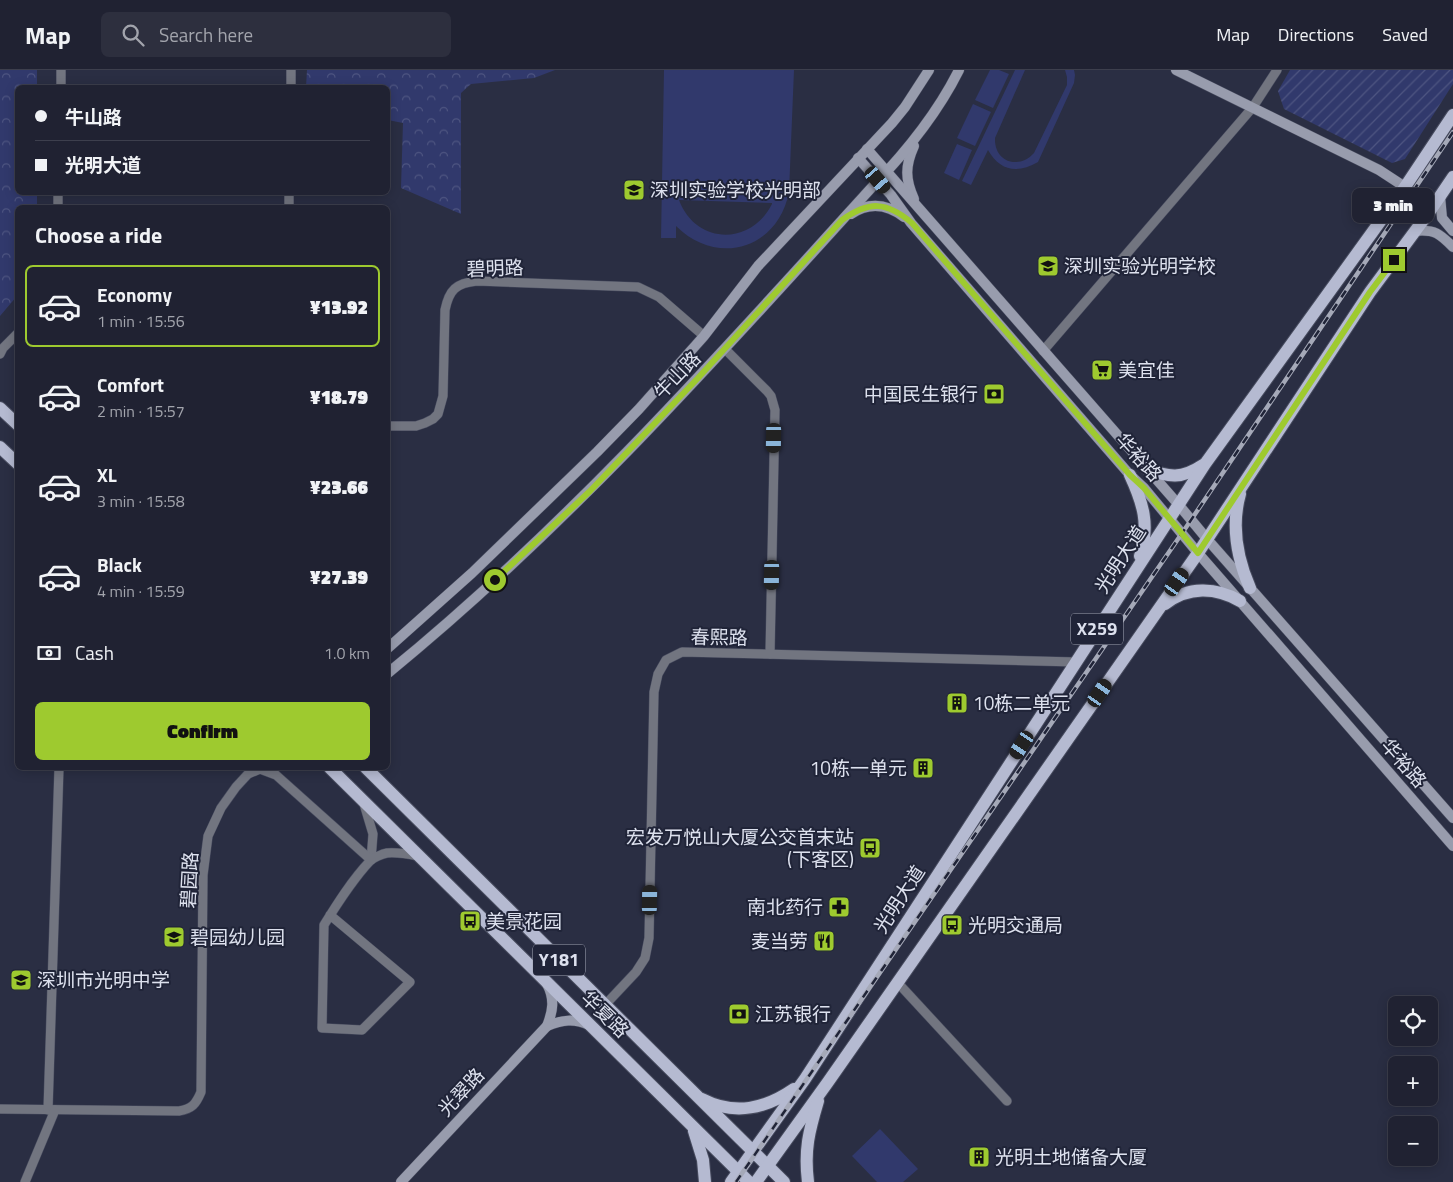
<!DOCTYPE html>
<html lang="en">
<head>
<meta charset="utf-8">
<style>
	body { margin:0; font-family:"Titillium Web","Noto Sans SC",sans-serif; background:#2d2f3e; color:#f1f3f6; height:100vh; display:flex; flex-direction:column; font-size:19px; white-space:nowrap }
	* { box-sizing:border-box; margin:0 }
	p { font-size:16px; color:#a2a4ac }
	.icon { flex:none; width:28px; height:28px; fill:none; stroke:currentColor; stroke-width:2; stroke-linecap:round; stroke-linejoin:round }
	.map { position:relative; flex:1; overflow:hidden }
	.sheet { position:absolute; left:15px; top:135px; width:375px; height:565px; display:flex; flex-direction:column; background:#202232; border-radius:8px; box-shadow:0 2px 12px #0003,0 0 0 1px #3d3f4d }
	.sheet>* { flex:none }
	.hud { position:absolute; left:15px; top:15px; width:375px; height:110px; border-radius:8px; box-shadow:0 2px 12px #0003,0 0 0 1px #3d3f4d; display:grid; align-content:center; height:110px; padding:0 20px; background:#202232 }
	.buttons { position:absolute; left:1388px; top:926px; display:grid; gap:10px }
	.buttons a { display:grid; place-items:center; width:50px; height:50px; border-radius:8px; background:#202232; box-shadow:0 2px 12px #0003,0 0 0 1px #3d3f4d; font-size:25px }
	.end { position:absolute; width:22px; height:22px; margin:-11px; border:6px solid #9eca2f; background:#111; box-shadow:0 0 0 2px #111 }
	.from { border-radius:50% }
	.bubble { position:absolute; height:35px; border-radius:8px; background:#202232; box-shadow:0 2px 12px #0003,0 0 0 1px #3d3f4d; font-size:16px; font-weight:800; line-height:35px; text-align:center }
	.car { position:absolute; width:15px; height:30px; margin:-15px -8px; border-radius:6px; box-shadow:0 0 4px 1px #0007; background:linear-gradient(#222 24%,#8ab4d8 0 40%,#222 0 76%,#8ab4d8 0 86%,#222 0) }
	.hud b { display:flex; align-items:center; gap:18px; height:48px; font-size:19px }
	.hud b+b { border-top:1px solid #3d3f4d }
	.hud i { width:12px; height:12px; background:#f1f3f6 }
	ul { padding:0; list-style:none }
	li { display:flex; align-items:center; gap:15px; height:82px; margin:0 10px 8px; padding:0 10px; border:2px solid transparent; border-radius:8px }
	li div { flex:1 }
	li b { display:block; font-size:19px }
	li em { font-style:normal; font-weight:800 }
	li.selected { border-color:#9eca2f }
	li>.icon { width:45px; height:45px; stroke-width:1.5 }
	h2 { padding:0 20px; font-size:22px; line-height:60px }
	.pay { display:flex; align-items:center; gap:12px; height:55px; padding:0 20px; font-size:19px }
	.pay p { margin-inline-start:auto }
	.primary-button { display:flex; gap:10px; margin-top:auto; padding:10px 20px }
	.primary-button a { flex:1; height:58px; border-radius:8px; background:#9eca2f; color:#111; font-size:20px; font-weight:800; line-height:58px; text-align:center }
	header { display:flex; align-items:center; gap:30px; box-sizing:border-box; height:70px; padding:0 25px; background:#202232; border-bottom:1px solid #3d3f4d }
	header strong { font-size:24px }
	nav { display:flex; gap:28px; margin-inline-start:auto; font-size:18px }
	.search { width:350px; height:45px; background:#2d2f3e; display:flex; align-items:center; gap:12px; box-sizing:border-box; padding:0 18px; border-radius:8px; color:#a2a4ac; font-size:19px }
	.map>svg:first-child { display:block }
</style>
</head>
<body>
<header>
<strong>Map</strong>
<div class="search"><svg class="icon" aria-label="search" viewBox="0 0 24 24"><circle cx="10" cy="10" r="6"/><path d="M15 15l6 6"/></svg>Search here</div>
<nav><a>Map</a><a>Directions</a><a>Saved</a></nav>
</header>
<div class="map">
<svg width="1453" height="1112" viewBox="0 0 1453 1112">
	<defs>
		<pattern id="park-crowns" width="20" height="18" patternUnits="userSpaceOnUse" patternTransform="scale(1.25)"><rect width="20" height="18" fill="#31396c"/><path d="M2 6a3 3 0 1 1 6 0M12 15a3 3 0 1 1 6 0" fill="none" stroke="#4e5581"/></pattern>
		<pattern id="garden-furrows" width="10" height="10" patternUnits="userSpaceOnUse" patternTransform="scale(1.25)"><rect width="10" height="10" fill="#31396c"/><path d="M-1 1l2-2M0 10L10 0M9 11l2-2" fill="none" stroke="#4e5581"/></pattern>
	</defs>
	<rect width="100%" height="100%" fill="#2a2e43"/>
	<!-- park -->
	<g fill="url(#park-crowns)">
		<polygon points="0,0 37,0 37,17 18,18 18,122 37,123 37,137 18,138 17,226 0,246"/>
		<polygon points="307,0 555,0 534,8 471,14 461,23 461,144 401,118 403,53 388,50 388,18 306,17"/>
	</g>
	<!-- garden -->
	<polygon fill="url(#garden-furrows)" points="1290,0 1453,0 1453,14 1405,89 1392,93 1284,39 1278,21"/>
	<!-- pitch -->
	<g fill="#31396c" fill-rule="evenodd">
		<path d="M664,0H794L789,122C778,179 717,197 676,156V168H661ZM679,130L772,133V134C751,176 696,175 679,130Z"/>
		<polygon points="990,0 999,0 1009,4 993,38 975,30"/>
		<path d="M1015,0H1025L995,68C994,92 1019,100 1034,83L1067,15V7L1065,0H1074L1075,5L1074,13L1038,92C1017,104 1000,101 988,80L971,115L962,111Z"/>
		<polygon points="973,34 991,42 975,76 957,68"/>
		<polygon points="957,74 972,80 959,110 944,103"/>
		<polygon points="880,1059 918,1099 903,1112 877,1112 852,1086"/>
	</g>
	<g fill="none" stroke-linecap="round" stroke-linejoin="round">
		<!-- street casing -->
		<g stroke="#474b5e" stroke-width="10">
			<g id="street">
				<polyline points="291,0 291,18"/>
				<polyline points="61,18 61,0"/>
				<polyline points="58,138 58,122"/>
				<polyline points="289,138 289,122"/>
				<polyline points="725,279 767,321 771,326 775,340 770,584"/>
				<polyline points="1043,281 1253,37 1277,0"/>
				<polyline points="0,284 3,278 18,263"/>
				<path d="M388,356H416L425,353L433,349L438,344L443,326L445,240C449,220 456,213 477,211L638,217L659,227L704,266"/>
				<polyline points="364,734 373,764 371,790"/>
				<path d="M330,845L410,912L362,960L322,958L324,855C337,834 352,810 370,791C373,788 382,784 387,783C397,782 408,784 418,786"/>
				<polyline points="898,913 1007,1031"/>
				<polyline points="605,935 636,902 645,888 649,868 654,622 658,604 666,590 682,582 1076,592"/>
				<path d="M0,1039L179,1041C192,1039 196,1034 201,1022L203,805L208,766L221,738L236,717L248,704L260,699L276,705L371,790"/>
				<polyline points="48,1040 59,698"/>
				<polyline points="25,1112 55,1040"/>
			</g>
		</g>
		<!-- secondary casing -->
		<g stroke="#474b5e" stroke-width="11">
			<g id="secondary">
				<polyline points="1176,0 1379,100 1405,117"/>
				<path d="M914,76C905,96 905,109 914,129"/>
				<polyline points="867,79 1178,434 1207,469 1453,748"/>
				<polyline points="858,88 891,125 911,153 1130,405 1144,418 1198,483 1453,776"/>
				<polyline points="1440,126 1442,148 1453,161"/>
				<path d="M851,144C869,132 887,134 904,147"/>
				<path d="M1415,161C1435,159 1440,164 1453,177"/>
				<polyline points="388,578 472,503 597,382 639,339 704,266 758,196 892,53 905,37 929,0"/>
				<path d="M388,603C566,458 719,286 873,116C907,81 937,44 959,0"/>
				<path d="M547,956C562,950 574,948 589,955"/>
				<path d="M401,1112L547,956C553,941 555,929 547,914"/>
			</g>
		</g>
		<!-- primary casing -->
		<g stroke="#474b5e" stroke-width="14">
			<g id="primary">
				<polyline points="0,338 18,355"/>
				<polyline points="0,377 18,394"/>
				<path d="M1146,398C1169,408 1182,409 1203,395"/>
				<path d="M1130,405C1143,433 1150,455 1140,486"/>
				<path d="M1240,424C1231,456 1237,488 1250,518"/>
				<path d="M1165,534C1188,516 1216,517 1240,531"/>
				<polyline points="330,698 749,1112"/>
				<polyline points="366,698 784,1112"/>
				<path d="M702,1029C735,1046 765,1039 794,1019"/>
				<polyline points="694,1061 703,1090 705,1112"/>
				<polyline points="731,1112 805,1009 1205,394 1405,117 1453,45"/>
				<polyline points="756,1112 828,1012 1198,483 1370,222 1430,141 1453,107"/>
				<path d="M808,1112C804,1080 809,1061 818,1031"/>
			</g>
		</g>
		<!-- street -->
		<use href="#street" stroke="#727580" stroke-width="9"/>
		<!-- secondary -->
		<use href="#secondary" stroke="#989cad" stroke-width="10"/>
		<!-- primary -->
		<use href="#primary" stroke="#b5bad1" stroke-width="12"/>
		<!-- rail casing -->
		<g stroke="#a5a9b8" stroke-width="4.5">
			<polyline id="rail" points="736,1112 1189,453 1453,62"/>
		</g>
		<!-- rail -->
		<use href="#rail" stroke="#202438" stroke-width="2.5" stroke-dasharray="8" stroke-linecap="butt"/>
	</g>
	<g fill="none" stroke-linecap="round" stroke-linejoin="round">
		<!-- route -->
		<path stroke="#9eca2f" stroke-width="6" d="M495,510L590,421L698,308L842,150C869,131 886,131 912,153L1130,405L1144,418L1198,483L1370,222L1394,190"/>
	</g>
	<!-- icons -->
	<defs>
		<g id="school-square" transform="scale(1.125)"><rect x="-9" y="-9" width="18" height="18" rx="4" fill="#9eca2f" stroke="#202438"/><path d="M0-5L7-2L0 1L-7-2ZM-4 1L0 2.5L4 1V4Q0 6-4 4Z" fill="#111"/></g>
		<g id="supermarket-square" transform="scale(1.125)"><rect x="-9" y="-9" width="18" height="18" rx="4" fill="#9eca2f" stroke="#202438"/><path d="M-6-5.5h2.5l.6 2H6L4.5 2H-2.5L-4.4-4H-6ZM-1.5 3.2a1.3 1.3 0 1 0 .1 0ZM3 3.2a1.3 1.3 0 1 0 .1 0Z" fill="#111"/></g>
		<g id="bank-square" transform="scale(1.125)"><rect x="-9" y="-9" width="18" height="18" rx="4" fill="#9eca2f" stroke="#202438"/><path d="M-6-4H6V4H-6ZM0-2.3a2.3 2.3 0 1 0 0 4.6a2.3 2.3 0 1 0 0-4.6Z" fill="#111"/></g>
		<g id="building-square" transform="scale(1.125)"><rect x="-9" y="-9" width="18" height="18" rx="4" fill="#9eca2f" stroke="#202438"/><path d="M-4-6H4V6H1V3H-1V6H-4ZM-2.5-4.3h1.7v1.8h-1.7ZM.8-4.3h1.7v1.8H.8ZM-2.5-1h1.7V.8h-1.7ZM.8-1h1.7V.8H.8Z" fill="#111"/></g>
		<g id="bus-square" transform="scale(1.125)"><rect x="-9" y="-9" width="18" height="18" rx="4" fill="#9eca2f" stroke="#202438"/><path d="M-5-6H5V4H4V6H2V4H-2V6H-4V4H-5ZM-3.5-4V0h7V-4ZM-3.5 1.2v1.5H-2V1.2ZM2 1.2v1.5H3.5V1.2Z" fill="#111"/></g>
		<g id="pharmacy-square" transform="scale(1.125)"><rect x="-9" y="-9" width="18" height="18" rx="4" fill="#9eca2f" stroke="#202438"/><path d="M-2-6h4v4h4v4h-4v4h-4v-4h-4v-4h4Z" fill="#111"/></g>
		<g id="restaurant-square" transform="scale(1.125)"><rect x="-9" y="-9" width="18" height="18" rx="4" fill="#9eca2f" stroke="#202438"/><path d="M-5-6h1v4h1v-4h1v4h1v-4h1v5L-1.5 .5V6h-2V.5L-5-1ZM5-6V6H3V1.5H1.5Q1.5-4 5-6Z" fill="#111"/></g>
	</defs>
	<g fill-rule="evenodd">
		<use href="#school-square" x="634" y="120"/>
		<use href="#school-square" x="1048" y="196"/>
		<use href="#supermarket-square" x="1102" y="300"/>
		<use href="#bank-square" x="994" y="324"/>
		<use href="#building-square" x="957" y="633"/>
		<use href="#building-square" x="923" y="698"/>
		<use href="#bus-square" x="870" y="778"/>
		<use href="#pharmacy-square" x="839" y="837"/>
		<use href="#bus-square" x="470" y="851"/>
		<use href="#bus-square" x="952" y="855"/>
		<use href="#school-square" x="174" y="867"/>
		<use href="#restaurant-square" x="824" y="871"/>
		<use href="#school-square" x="21" y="910"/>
		<use href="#bank-square" x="739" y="944"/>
		<use href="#building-square" x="979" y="1087"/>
	</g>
	<g text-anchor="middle" stroke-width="4" stroke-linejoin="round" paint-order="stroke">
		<!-- shield labels -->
		<g fill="#202438" stroke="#a4a8b7" stroke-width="1">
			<rect x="1071" y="543.5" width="52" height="31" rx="4"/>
			<rect x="533" y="874.5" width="52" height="31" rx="4"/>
		</g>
		<g font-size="18" font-weight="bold" fill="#dde1ee">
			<text x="1097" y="565">X259</text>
			<text x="559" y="896">Y181</text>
		</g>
		<!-- poi labels -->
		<g font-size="19" fill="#dde1ee" stroke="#202438" text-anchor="start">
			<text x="650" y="127">深圳实验学校光明部</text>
			<text x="1064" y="203">深圳实验光明学校</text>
			<text x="1118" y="307">美宜佳</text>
			<text x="978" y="331" text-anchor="end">中国民生银行</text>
			<text x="973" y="640">10栋二单元</text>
			<text x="907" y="705" text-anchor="end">10栋一单元</text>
			<text x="854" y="774" text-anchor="end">宏发万悦山大厦公交首末站<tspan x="854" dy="22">(下客区)</tspan></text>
			<text x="823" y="844" text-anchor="end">南北药行</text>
			<text x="486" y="858">美景花园</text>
			<text x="968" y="862">光明交通局</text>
			<text x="190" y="874">碧园幼儿园</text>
			<text x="808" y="878" text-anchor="end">麦当劳</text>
			<text x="37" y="917">深圳市光明中学</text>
			<text x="755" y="951">江苏银行</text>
			<text x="995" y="1094">光明土地储备大厦</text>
		</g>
		<!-- street labels -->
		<g font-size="19" fill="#dde1ee" stroke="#202438">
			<text transform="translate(495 198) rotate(-2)" y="7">碧明路</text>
			<text transform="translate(677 305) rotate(-46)" y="7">牛山路</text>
			<text transform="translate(1139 387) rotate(48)" y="7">华裕路</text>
			<text transform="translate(1120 489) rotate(-57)" y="7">光明大道</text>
			<text transform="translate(719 567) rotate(1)" y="7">春熙路</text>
			<text transform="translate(1404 693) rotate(49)" y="7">华裕路</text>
			<text transform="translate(189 810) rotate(-87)" y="7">碧园路</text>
			<text transform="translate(899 829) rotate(-57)" y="7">光明大道</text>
			<text transform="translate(605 944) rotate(44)" y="7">华夏路</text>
			<text transform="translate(461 1022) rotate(-47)" y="7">光翠路</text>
		</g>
	</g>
</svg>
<div class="buttons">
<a><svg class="icon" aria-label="locate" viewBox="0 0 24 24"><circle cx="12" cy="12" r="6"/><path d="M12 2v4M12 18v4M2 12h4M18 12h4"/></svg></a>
<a>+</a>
<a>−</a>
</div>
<i class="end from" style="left:495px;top:510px"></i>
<i class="end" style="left:1394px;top:190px"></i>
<div class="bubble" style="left:1352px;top:118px;width:82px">3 min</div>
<i class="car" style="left:878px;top:110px;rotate:139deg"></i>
<i class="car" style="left:774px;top:368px;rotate:181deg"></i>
<i class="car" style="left:772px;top:505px;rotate:181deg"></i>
<i class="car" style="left:1177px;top:512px;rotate:35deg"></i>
<i class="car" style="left:1100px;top:623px;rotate:35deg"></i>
<i class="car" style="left:1022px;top:675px;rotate:213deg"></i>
<i class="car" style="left:650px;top:830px;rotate:1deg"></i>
<div class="hud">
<b><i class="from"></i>牛山路</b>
<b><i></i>光明大道</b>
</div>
<section class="sheet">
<h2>Choose a ride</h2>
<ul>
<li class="selected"><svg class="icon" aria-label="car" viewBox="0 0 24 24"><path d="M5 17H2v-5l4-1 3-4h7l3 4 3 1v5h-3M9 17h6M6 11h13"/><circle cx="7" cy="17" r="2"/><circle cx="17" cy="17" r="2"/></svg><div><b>Economy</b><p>1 min · 15:56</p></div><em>¥13.92</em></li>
<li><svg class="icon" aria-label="car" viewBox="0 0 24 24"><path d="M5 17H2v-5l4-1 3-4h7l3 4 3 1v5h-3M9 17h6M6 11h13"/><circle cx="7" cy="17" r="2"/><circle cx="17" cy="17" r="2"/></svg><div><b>Comfort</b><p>2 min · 15:57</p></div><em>¥18.79</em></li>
<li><svg class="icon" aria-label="car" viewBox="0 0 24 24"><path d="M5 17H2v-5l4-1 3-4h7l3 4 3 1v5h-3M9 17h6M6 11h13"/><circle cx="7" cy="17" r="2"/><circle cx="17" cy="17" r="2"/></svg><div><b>XL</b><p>3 min · 15:58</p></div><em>¥23.66</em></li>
<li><svg class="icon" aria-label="car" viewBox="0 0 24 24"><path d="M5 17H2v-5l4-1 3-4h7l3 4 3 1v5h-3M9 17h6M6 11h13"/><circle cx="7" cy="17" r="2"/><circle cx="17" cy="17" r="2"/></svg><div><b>Black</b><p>4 min · 15:59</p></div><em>¥27.39</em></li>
</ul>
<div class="pay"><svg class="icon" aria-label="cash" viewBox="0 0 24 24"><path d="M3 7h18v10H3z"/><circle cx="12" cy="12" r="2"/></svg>Cash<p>1.0 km</p></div>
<div class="primary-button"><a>Confirm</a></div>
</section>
</div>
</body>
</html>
